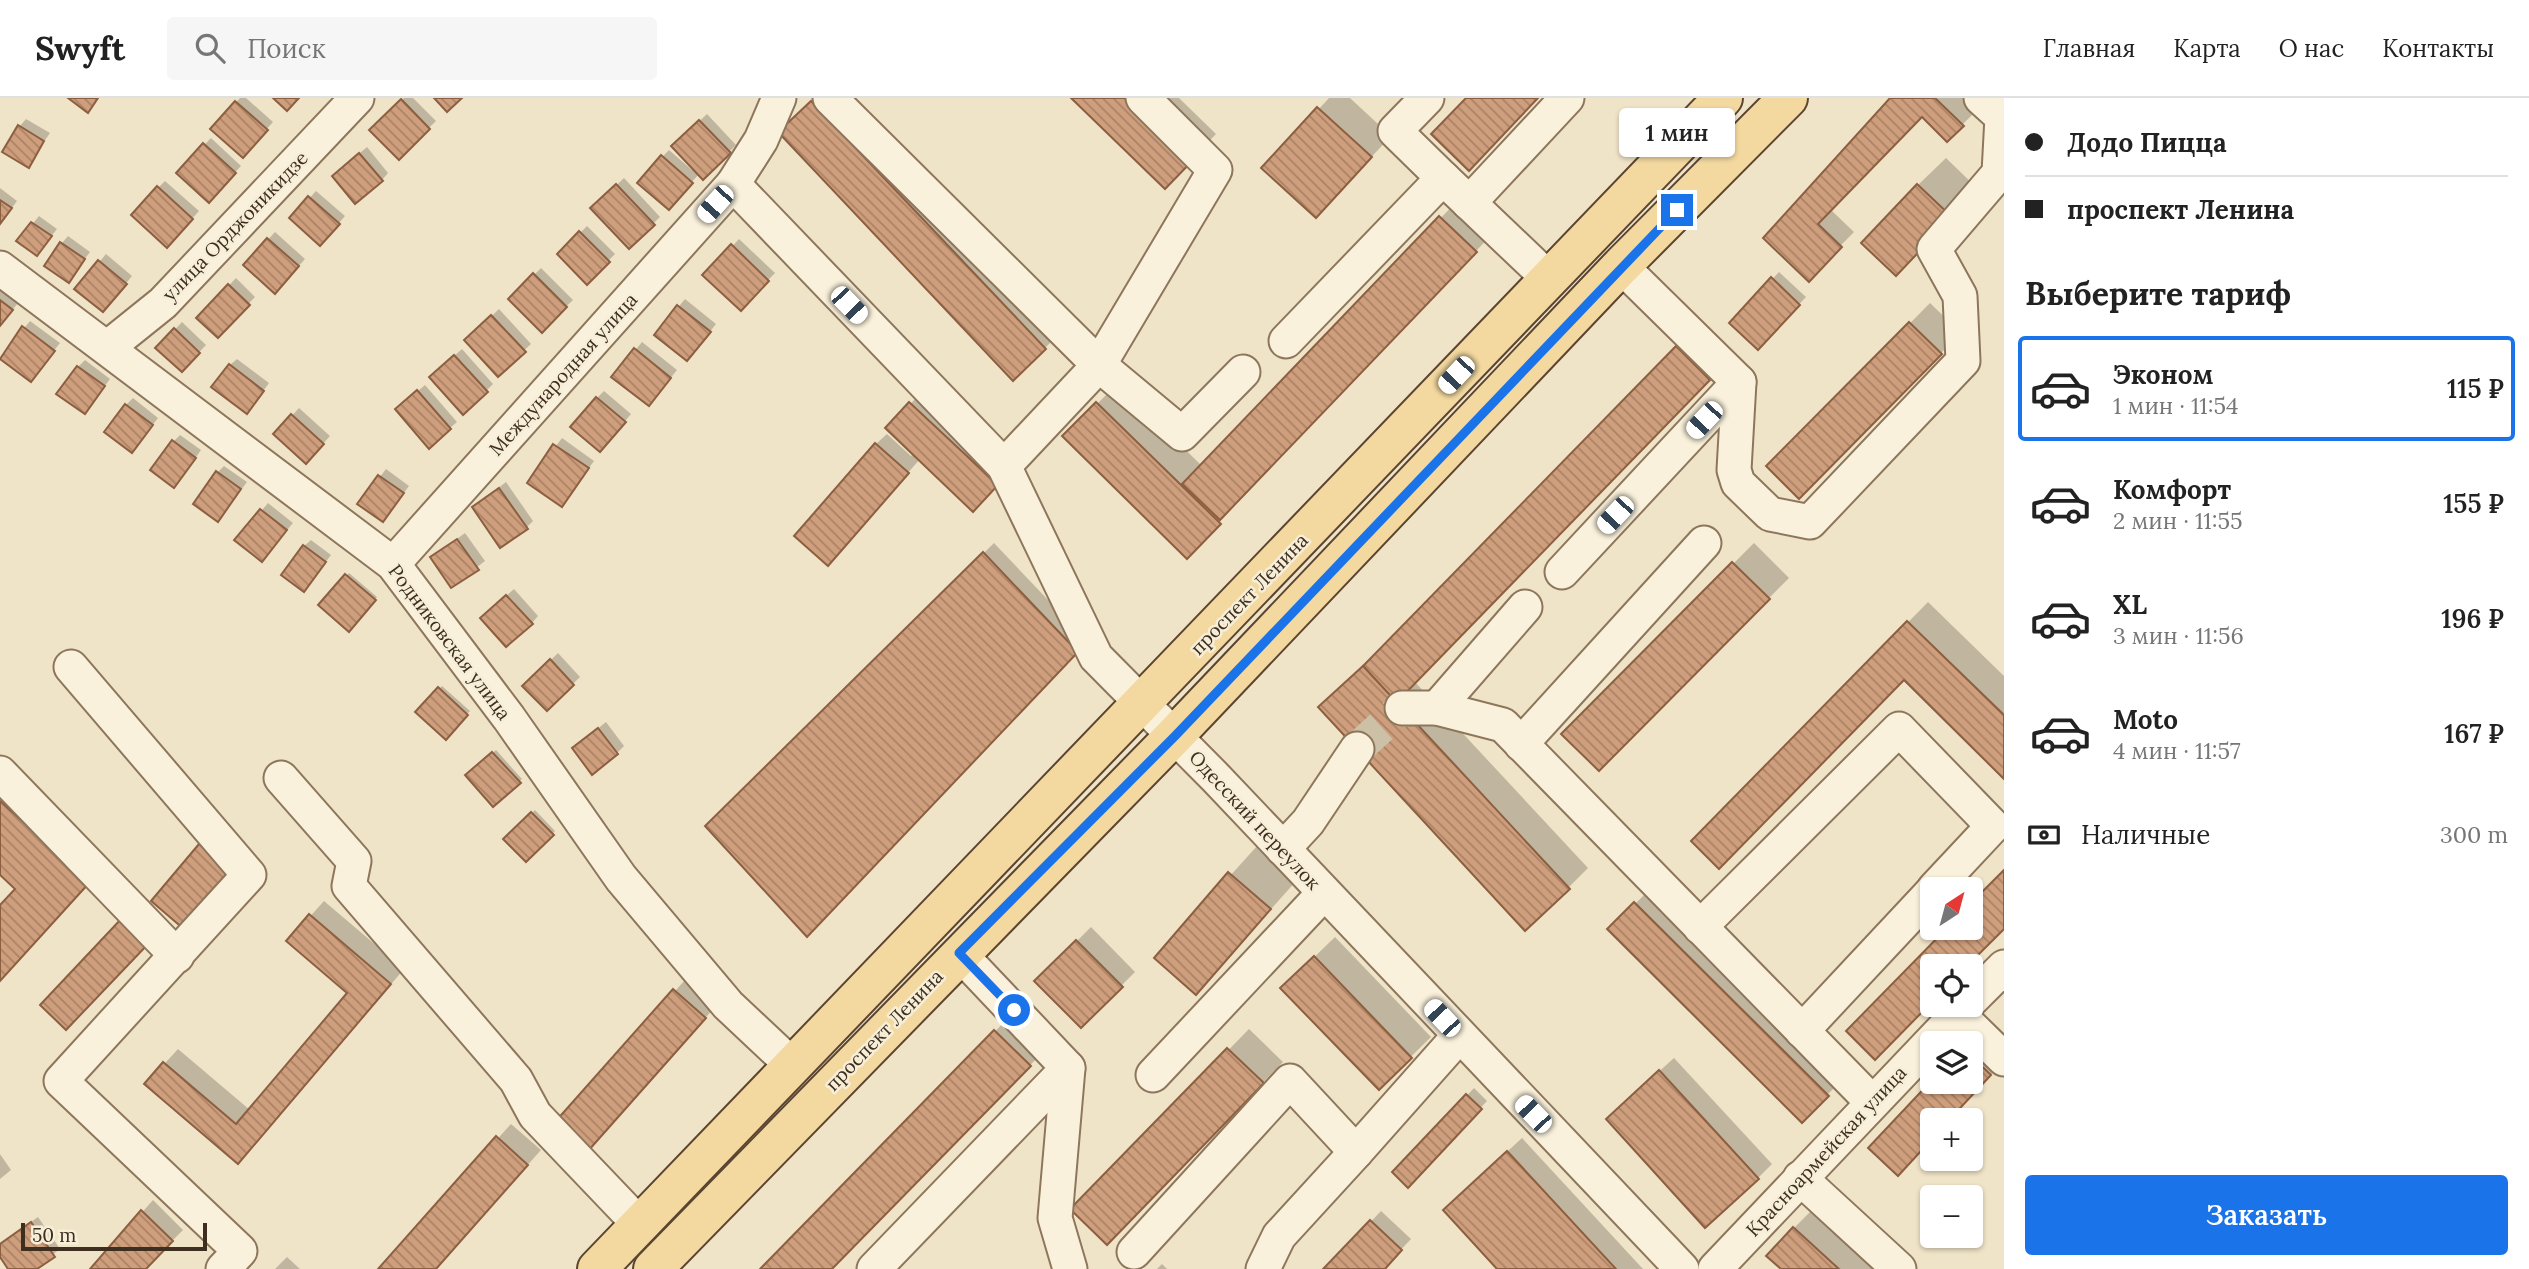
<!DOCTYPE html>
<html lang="ru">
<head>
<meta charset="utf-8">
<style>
	body { margin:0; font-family:Lora,serif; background:#f6f6f6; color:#222; height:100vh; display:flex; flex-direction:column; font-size:26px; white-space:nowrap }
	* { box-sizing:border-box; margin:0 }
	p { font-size:23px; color:#767676 }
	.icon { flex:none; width:38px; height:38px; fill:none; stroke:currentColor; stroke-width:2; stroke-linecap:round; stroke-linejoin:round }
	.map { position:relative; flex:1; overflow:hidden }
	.details { display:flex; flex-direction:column; background:#fff; width:525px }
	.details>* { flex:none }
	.hud { display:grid; align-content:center; height:154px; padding:0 21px; background:#fff }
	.needle { width:46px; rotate:36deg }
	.fabs { position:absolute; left:1920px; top:779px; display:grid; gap:14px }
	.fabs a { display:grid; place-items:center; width:63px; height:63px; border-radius:7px; background:#fff; box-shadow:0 2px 5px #0004; font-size:35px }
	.scale { position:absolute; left:21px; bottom:18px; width:186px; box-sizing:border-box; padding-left:7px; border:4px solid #3d2e20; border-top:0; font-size:19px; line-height:24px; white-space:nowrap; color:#3d2e20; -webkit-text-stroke:5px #f7eed8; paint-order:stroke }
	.end { position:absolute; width:32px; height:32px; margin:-16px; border:9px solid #1a73e8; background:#fff; box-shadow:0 0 0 4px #fff }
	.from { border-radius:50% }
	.bubble { position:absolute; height:49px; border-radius:7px; background:#fff; box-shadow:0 2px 5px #0004; font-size:23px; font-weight:600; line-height:49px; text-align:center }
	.car { position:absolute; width:21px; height:42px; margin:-21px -10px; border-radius:9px; box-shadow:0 0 5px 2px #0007; background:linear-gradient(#fff 24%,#345 0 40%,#fff 0 76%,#345 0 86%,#fff 0) }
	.hud b { display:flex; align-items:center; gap:24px; height:66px; font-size:26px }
	.hud b+b { border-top:2px solid #e0e0e0 }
	.hud i { width:18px; height:18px; background:#222 }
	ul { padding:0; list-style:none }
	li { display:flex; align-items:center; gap:21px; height:105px; margin:0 14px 10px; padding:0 7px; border:4px solid transparent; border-radius:7px }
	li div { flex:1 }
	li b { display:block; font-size:26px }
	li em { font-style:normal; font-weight:600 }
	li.active { border-color:#1a73e8 }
	li>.icon { width:63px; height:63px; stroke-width:1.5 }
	h2 { padding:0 21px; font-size:32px; line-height:84px }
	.pay { display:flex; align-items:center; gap:18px; height:77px; padding:0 21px; font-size:26px }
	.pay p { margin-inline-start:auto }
	.primary-button { display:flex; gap:14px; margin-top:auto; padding:14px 21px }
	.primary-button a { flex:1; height:80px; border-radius:7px; background:#1a73e8; color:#fff; font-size:28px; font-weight:600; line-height:80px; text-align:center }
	header { display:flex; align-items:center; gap:42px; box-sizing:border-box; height:98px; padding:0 35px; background:#fff; border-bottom:2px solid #e0e0e0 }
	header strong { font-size:33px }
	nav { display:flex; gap:38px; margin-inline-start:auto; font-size:24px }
	.search { width:490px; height:63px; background:#f6f6f6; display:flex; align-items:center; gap:18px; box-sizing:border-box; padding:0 24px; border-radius:7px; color:#767676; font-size:26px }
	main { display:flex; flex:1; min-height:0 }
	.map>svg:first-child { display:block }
</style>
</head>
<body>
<header>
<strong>Swyft</strong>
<div class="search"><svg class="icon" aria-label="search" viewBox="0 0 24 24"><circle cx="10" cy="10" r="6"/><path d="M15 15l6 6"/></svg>Поиск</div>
<nav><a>Главная</a><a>Карта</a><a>О нас</a><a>Контакты</a></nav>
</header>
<main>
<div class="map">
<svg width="2004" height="1171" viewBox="0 0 2004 1171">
	<defs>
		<pattern id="building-back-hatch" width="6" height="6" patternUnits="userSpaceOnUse" patternTransform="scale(1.75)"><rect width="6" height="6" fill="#cf9f7d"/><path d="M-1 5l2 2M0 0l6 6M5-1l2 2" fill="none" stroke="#a98266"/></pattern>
	</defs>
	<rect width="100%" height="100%" fill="#f0e4c8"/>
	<!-- shadow -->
	<g fill="#0003">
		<polygon points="240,0 246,0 273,24 249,51 212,31"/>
		<polygon points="404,0 413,0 436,23 399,59 372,32"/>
		<polygon points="816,0 1065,230 1045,250 801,14"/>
		<polygon points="1074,0 1179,0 1216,36 1165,89"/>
		<polygon points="1329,0 1350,0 1391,38 1336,97 1264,70"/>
		<polygon points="1893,0 1964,0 1977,12 1947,42 1922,17 1830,111 1854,134 1808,181 1766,140"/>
		<polygon points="707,16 736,47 703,80 699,76 675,103 662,59 669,52 692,72 693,70 673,48"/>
		<polygon points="26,21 50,35 28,67 20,28"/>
		<polygon points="211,40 241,68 209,102 178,74"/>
		<polygon points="367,49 388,75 382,82 341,71"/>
		<polygon points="1946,60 1978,91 1896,176 1918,87"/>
		<polygon points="624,80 660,119 629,149 593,110"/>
		<polygon points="165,83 199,113 174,141 158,90"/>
		<polygon points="0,90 17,103 0,126"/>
		<polygon points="316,93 345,118 327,139 291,120"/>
		<polygon points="1461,99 1496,132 1187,458 1065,338 1118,285 1202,368"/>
		<polygon points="39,118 57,131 37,156 19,143"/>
		<polygon points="587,128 615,156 587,184 559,156"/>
		<polygon points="275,134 305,161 282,187 245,167"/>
		<polygon points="68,138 90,154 69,182 62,145"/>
		<polygon points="739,141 775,175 741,210 705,177"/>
		<polygon points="106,156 132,178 110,205 77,191"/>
		<polygon points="541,170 573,202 542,232 510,201"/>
		<polygon points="1779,174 1806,199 1758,250 1731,225"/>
		<polygon points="236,180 255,199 218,238 198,220"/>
		<polygon points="0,190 18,205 0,227"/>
		<polygon points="685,201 716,226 694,254 656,236"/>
		<polygon points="1930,205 1961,235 1799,398 1769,368"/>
		<polygon points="499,211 531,246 498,277 466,242"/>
		<polygon points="30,223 60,245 31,282 1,259"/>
		<polygon points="182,224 206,247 182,272 158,250"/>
		<polygon points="1697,229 1729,261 1415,584 1588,770 1568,790 1321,609 1381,552"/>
		<polygon points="642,244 677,272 655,299 614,278"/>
		<polygon points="462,251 493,286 486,293 438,272"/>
		<polygon points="237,261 269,285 253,307 230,267"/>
		<polygon points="85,262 110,281 85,314 78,269"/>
		<polygon points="425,287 457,324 450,330 404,305"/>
		<polygon points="604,293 631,316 607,345 597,300"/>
		<polygon points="921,295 1008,376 973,412 920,361 838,455 876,346 887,336 911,358 914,355 887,330"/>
		<polygon points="133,300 158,320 138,346 126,307"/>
		<polygon points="299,310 330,338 313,357 275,336"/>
		<polygon points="180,337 201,352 181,381 173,344"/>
		<polygon points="562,340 594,363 562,407 529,384"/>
		<polygon points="224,368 247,384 224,415 218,374"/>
		<polygon points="386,371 409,388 389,415 360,405"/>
		<polygon points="506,384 533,423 526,430 474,409"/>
		<polygon points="268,405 293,425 268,455 237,442"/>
		<polygon points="465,435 485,463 452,488 432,459"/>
		<polygon points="311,442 331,457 310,485 304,448"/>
		<polygon points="994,445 1087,543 707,728"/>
		<polygon points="1754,445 1789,480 1599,671 1563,636"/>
		<polygon points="349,475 377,499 349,531 321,507"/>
		<polygon points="514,491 538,518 532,525 489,513"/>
		<polygon points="1928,504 2004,578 2004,678 1904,580 1693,743"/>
		<polygon points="558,555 580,579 547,611 524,588"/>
		<polygon points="442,588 470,613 446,639 418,614"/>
		<polygon points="606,624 624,648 617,655 581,644"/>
		<polygon points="496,652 522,681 494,707 468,677"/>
		<polygon points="0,677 102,769 0,881 0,810 17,791 0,775"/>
		<polygon points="535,712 555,733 526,762 506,741"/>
		<polygon points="1257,748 1297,782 1196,895 1156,860"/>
		<polygon points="1656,785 1848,976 1802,1022 1610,831"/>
		<polygon points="324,803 404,871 252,1050 146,986 178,951 250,1012 350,895 288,843"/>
		<polygon points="1091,829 1135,874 1081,928 1037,883"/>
		<polygon points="1335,839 1431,939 1379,990 1303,870"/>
		<polygon points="685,882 715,909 598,1040 557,1024"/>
		<polygon points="1015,913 1050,947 830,1171 763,1171"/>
		<polygon points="1991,923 2004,936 2004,963 1949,1022 1932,1022 1932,1040 1898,1075 1933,984 1970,984 1969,945"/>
		<polygon points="1249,931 1283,964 1107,1144 1073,1111"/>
		<polygon points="1674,960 1772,1066 1758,1080 1622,1007"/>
		<polygon points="1474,990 1487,1003 1408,1087 1394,1074"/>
		<polygon points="511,1026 541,1052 435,1171 381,1171"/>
		<polygon points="1522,1040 1643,1171 1500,1171 1459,1098"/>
		<polygon points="0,1056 11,1072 0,1081"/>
		<polygon points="153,1102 183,1132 144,1171 92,1171"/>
		<polygon points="1814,1110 1881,1171 1783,1171 1794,1130"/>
		<polygon points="1381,1113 1411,1141 1383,1171 1326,1171"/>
		<polygon points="38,1119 60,1151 34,1171 10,1171 0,1156 0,1146"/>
		<polygon points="287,1159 300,1171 275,1171"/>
		<polygon points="1162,1166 1167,1171 1157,1171"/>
	</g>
	<!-- building -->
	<g fill="url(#building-back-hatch)" stroke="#8d5f41" stroke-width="2">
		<polygon points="68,0 98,0 88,15"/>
		<polygon points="273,0 299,0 287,13"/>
		<polygon points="434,0 462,0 447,14"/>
		<polygon points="1071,0 1138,0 1197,58 1165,91"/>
		<polygon points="1466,0 1538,0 1469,73 1431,36"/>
		<polygon points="1890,0 1935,0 1964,28 1947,44 1922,19 1818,126 1842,149 1809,184 1763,140"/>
		<polygon points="401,1 430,31 399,62 369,32"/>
		<polygon points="235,3 268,32 243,60 210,31"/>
		<polygon points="811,3 1046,251 1013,283 778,34"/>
		<polygon points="1317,9 1372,59 1316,120 1261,70"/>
		<polygon points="699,22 731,55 703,82 671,48"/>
		<polygon points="18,27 44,43 29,70 2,54"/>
		<polygon points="203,45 236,75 209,105 176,75"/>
		<polygon points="359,55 383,83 355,106 332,78"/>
		<polygon points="661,57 693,85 669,112 637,85"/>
		<polygon points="616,86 655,127 629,151 590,110"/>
		<polygon points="1917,86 1952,119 1896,178 1861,145"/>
		<polygon points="157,88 193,121 167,150 131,117"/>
		<polygon points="308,98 340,126 320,148 289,120"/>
		<polygon points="0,102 12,110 0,126"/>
		<polygon points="1439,118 1477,154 1220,422 1182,386"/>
		<polygon points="31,124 52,138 37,158 16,143"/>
		<polygon points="579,133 610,164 587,187 557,156"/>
		<polygon points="267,140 299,168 275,196 243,167"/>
		<polygon points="60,144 85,161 69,185 44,168"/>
		<polygon points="731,146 769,183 741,213 702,177"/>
		<polygon points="98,162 127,186 103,214 74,191"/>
		<polygon points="533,175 567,209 542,235 508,201"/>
		<polygon points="1771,179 1800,207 1758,252 1729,225"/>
		<polygon points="228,186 250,207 218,240 196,220"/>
		<polygon points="0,202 13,212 0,228"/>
		<polygon points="677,207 711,234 687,263 654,237"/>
		<polygon points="491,217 526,254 498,279 464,242"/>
		<polygon points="1909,224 1942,256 1799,401 1766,368"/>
		<polygon points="22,228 55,253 31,284 0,261"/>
		<polygon points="174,230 200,255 182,274 155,250"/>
		<polygon points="1676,248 1710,282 1396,605 1363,568"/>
		<polygon points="634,250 671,280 649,308 611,279"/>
		<polygon points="454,257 488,294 463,317 429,279"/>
		<polygon points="229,266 264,293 247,316 211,289"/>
		<polygon points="77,268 105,288 85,316 56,296"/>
		<polygon points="417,292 451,331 429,351 395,311"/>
		<polygon points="596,299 626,324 600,354 570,329"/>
		<polygon points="909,304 998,387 973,414 885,330"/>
		<polygon points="1096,304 1221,426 1187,461 1062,338"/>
		<polygon points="125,306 153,327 132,355 104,334"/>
		<polygon points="291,316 324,346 306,366 273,336"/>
		<polygon points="172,342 196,360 174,390 150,372"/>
		<polygon points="875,345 909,375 828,468 794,438"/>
		<polygon points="553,346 589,370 562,409 527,385"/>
		<polygon points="216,373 241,391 218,424 193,406"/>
		<polygon points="378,377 404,395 383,424 357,406"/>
		<polygon points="499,390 528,431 500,450 472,409"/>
		<polygon points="260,411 287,432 262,464 234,442"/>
		<polygon points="457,441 479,472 451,490 430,459"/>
		<polygon points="303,447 326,464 304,494 281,477"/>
		<polygon points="983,454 1078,554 807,839 705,728"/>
		<polygon points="1732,464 1770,501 1599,673 1561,636"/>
		<polygon points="345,476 376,502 349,534 318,507"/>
		<polygon points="506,497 533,526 506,549 480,520"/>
		<polygon points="1907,523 2004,617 2004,681 1904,582 1719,771 1691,743"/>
		<polygon points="550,561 574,587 547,613 522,588"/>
		<polygon points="1363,568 1570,791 1525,833 1318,609"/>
		<polygon points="438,589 468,617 446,642 415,614"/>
		<polygon points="598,630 618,656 592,677 572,650"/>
		<polygon points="492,654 521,685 493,709 465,677"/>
		<polygon points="0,703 90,784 0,883 0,807 15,791 0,777"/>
		<polygon points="531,714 554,737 526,764 503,741"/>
		<polygon points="199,746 233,774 185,832 151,803"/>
		<polygon points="2004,772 2004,831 1967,868 1932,868 1932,904 1875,962 1846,933 1947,830 1970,830 1970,806"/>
		<polygon points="1228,774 1271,811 1196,897 1154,860"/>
		<polygon points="1634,804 1829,998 1802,1025 1607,831"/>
		<polygon points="309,816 391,886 238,1066 144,986 163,964 236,1026 347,895 286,843"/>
		<polygon points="123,819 150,844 66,932 40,907"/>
		<polygon points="1076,842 1123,889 1081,930 1034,883"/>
		<polygon points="1314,858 1412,960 1379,992 1280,890"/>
		<polygon points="673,891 706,920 588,1053 555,1024"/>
		<polygon points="994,932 1031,968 832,1171 760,1171"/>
		<polygon points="1227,950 1264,985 1107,1147 1070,1111"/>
		<polygon points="1970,957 1991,977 1949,1022 1932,1022 1932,1041 1898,1078 1868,1050 1932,982 1970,984"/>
		<polygon points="1659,972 1759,1081 1705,1130 1606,1021"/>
		<polygon points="1466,996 1482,1011 1408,1090 1392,1074"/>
		<polygon points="496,1038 528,1067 436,1171 378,1171"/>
		<polygon points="1507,1053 1616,1171 1497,1171 1443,1112"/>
		<polygon points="141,1112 173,1143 146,1171 90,1171"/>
		<polygon points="1370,1122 1402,1152 1385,1171 1323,1171"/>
		<polygon points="31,1124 55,1159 37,1171 8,1171 0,1159 0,1146"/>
		<polygon points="1793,1129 1839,1171 1781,1171 1766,1158"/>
	</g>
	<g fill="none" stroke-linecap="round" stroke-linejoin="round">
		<!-- minor-tunnel -->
		<polyline stroke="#ccc0a6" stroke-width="33" stroke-dasharray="33 17" stroke-linecap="butt" points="1357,651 1402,610"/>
		<!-- minor casing -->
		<g stroke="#8d765c" stroke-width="37">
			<g id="minor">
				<polyline points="830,0 1099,267 1215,72 1143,0"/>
				<polyline points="1427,0 1395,33 1443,80"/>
				<polyline points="1981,0 2002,19 2004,17"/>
				<polyline points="733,86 1004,368 1096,559 1216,680 1682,1171"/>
				<polyline points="1469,105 1567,0"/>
				<polyline points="1621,168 1739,284 1734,372 1738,385 1770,416 1810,424 1963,263 1960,198 1934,151 1999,75 2002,19"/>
				<polyline points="0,170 393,466 509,620 621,780 728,907 793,968"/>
				<polyline points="1286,243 1443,80 1548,180"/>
				<polyline points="107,250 163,205 357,0"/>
				<polyline points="1004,368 1099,267 1182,336 1243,274"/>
				<polyline points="393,466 733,86 761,42 779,0"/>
				<polyline points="1562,474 1739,284"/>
				<polyline points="71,569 249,777 61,983 240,1153 223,1171"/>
				<polyline points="1402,610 1437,610 1503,627 1872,1004"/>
				<polyline points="1437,610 1525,509"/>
				<polyline points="1521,646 1704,445"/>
				<polyline points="0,675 177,858"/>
				<polyline points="281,680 354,763 349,788 516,982 535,1017 640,1127"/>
				<polyline points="1283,751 1308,724 1357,651"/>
				<polyline points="1700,829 1899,631 1993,728 1934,791"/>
				<polyline points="1970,903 2004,869"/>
				<polyline points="1958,916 2004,961"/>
				<polyline points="1802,933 1932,794"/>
				<polyline points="1068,970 1055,1120 1070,1171"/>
				<polyline points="1153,977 1324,795"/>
				<polyline points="1800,1080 1899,1171"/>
				<polyline points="1134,1154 1290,983 1356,1054 1459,938"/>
				<polyline points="874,1171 1068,970 959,855"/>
				<polyline points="1263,1171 1279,1138 1356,1054"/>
				<polyline points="1715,1171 1967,906"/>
			</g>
		</g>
		<!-- major casing -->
		<g stroke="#5b4430" stroke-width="42">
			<g id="major">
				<polyline points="597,1171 1723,0"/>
				<polyline points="653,1171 1175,637 1621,168 1788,0"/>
			</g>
		</g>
		<!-- minor -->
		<use href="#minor" stroke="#faf1dc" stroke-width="33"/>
		<!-- major -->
		<use href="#major" stroke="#f3d9a0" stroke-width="38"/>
	</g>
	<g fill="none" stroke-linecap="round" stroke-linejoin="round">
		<!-- route -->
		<polyline stroke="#1a73e8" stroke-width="9" points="1014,912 959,855 1175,638 1677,112"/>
	</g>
	<g text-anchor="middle" stroke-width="5" stroke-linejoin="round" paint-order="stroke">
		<!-- street labels -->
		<g font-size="19" fill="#3d2e20" stroke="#f7eed8">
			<text transform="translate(235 128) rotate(-46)" y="7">улица Орджоникидзе</text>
			<text transform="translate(563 276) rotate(-48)" y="7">Международная улица</text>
			<text transform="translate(1249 496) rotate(-46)" y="7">проспект Ленина</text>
			<text transform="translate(450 544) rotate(53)" y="7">Родниковская улица</text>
			<text transform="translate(1255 722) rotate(47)" y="7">Одесский переулок</text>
			<text transform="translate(884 932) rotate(-46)" y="7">проспект Ленина</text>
			<text transform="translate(1826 1053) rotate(-47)" y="7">Красноармейская улица</text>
		</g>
	</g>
</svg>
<div class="fabs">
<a><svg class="needle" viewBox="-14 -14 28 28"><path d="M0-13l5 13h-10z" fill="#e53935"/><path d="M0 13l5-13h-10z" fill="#767676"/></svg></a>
<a><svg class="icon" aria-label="locate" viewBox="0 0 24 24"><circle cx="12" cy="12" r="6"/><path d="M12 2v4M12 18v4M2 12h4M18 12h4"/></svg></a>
<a><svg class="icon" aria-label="layers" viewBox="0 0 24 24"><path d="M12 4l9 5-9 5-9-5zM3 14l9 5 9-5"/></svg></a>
<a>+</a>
<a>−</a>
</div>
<div class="scale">50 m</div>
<i class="end from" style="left:1014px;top:912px"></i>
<i class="end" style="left:1677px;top:112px"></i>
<div class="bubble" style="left:1619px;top:10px;width:116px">1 мин</div>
<i class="car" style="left:715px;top:106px;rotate:222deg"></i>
<i class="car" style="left:849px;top:207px;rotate:136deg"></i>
<i class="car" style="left:1456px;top:277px;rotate:223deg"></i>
<i class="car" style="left:1704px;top:322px;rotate:223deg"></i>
<i class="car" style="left:1615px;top:417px;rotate:223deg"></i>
<i class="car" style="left:1442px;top:920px;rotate:317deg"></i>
<i class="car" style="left:1533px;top:1016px;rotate:316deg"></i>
</div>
<section class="details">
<div class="hud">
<b><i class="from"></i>Додо Пицца</b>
<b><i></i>проспект Ленина</b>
</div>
<h2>Выберите тариф</h2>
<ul>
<li class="active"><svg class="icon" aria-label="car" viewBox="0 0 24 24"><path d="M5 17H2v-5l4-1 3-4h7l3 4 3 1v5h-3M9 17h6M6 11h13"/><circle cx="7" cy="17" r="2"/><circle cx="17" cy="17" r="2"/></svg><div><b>Эконом</b><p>1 мин · 11:54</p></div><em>115 ₽</em></li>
<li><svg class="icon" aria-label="car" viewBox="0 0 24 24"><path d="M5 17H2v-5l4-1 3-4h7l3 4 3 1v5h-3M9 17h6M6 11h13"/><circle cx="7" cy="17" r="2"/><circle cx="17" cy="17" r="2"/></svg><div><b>Комфорт</b><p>2 мин · 11:55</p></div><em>155 ₽</em></li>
<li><svg class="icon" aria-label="car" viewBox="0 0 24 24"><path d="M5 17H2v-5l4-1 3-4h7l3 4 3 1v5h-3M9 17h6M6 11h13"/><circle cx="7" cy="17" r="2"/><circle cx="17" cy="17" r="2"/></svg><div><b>XL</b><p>3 мин · 11:56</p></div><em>196 ₽</em></li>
<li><svg class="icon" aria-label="car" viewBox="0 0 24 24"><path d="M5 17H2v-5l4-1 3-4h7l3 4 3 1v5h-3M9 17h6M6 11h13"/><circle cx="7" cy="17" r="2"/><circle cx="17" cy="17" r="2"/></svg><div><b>Moto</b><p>4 мин · 11:57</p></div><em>167 ₽</em></li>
</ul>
<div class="pay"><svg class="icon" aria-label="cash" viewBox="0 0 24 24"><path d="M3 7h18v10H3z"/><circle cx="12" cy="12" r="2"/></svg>Наличные<p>300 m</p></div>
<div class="primary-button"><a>Заказать</a></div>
</section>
</main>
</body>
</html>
